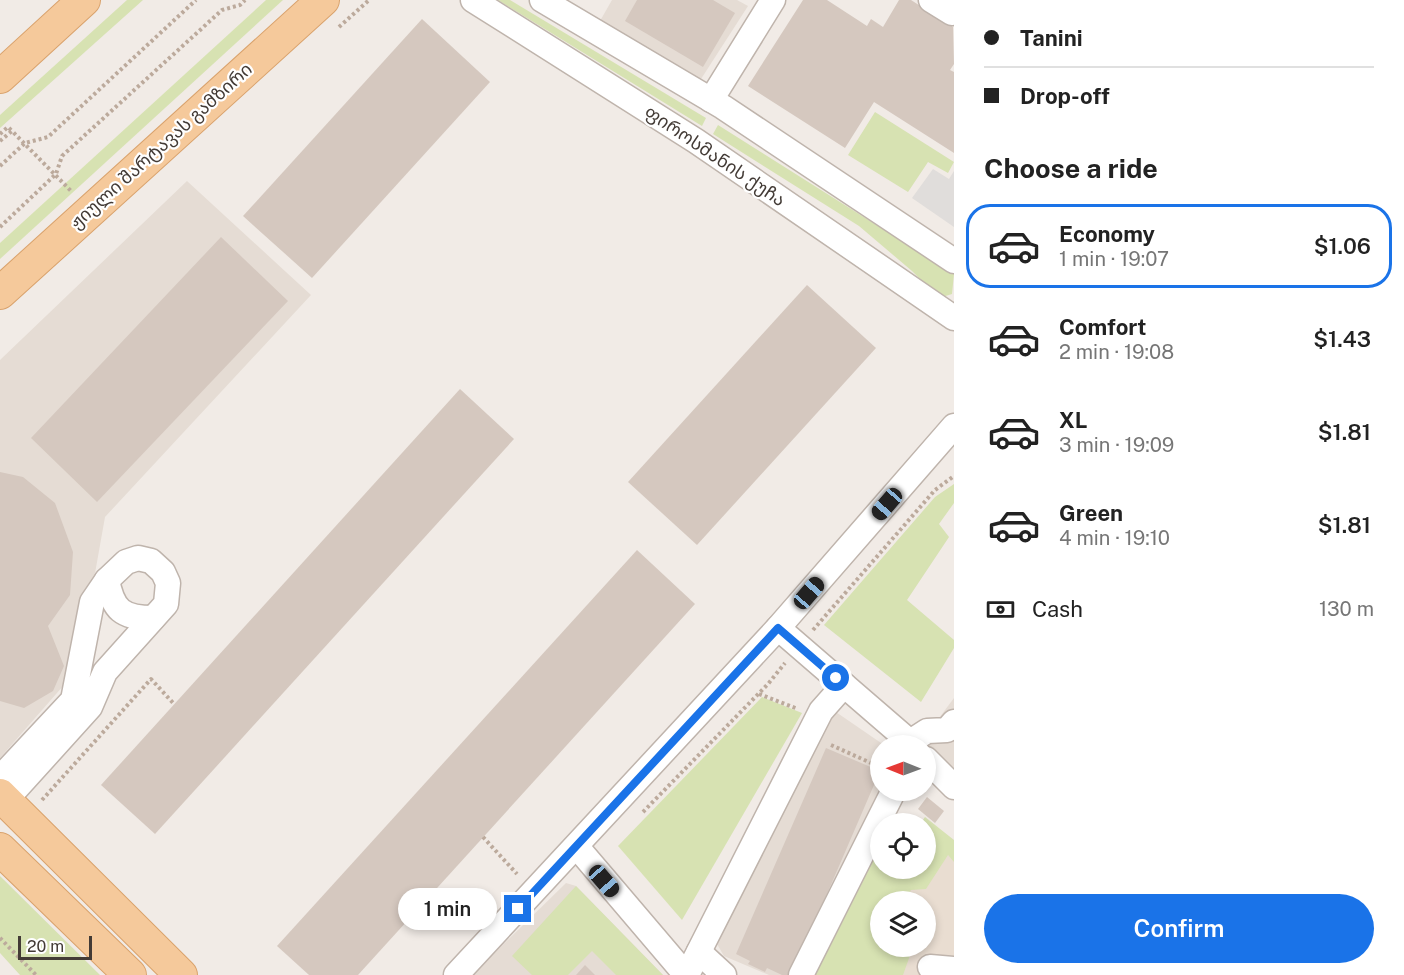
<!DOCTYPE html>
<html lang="en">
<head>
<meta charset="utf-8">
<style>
	body { margin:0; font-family:"Public Sans","Noto Sans Georgian",sans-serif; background:#f6f6f6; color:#222; height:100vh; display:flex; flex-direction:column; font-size:22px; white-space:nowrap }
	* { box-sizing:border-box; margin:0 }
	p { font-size:20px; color:#767676 }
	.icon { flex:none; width:33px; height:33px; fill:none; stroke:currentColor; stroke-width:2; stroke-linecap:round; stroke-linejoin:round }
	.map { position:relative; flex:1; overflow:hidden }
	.sheet { display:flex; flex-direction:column; background:#fff; width:450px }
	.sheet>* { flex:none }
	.guide { display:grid; align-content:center; height:132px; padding:0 30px; background:#fff }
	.needle { width:39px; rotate:271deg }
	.fabs { position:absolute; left:870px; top:735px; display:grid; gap:12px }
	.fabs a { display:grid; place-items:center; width:66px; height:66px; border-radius:50%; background:#fff; box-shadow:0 3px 9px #0003; font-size:30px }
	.scale { position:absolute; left:18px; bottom:15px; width:74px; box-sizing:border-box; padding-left:6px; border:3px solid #433b36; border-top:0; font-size:16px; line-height:21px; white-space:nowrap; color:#433b36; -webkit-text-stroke:4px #fff; paint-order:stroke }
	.end { position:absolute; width:27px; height:27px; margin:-14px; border:8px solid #1a73e8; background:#fff; box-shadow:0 0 0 3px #fff }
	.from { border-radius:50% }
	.bubble { position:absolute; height:42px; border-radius:21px; background:#fff; box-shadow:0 3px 9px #0003; font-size:20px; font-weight:600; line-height:42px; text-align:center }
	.car { position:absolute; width:18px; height:36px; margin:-18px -9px; border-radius:8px; box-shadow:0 0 4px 2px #0007; background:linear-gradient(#222 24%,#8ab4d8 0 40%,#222 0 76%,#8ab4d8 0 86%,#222 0) }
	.guide b { display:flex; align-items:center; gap:21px; height:57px; font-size:22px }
	.guide b+b { border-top:2px solid #e0e0e0 }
	.guide i { width:15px; height:15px; background:#222 }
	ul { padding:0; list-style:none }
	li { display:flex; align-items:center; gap:18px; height:84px; margin:0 12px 9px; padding:0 18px; border:3px solid transparent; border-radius:24px }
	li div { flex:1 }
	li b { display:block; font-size:22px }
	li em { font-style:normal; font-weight:600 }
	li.selected { border-color:#1a73e8 }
	li>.icon { width:54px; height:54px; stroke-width:1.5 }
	h2 { padding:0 30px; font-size:27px; line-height:72px }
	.pay { display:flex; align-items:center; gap:15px; height:66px; padding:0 30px; font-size:22px }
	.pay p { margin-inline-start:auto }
	.action { display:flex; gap:12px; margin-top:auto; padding:12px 30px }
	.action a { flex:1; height:69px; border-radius:36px; background:#1a73e8; color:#fff; font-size:24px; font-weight:600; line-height:69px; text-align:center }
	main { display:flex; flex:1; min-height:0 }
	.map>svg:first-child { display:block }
</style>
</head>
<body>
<main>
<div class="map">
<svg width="954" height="975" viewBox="0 0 954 975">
	<rect width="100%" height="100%" fill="#f1ebe6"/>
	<!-- residential -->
	<g fill="#e5dcd4">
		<polygon points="612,0 737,0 748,6 701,79 600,21"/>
		<polygon points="187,181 311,295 105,517 78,669 0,758 0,360"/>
		<polygon points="954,698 954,781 926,754 926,746 918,746"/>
		<polygon points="833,710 884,745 880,746 880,790 796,975 769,975 724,956 714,939"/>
		<polygon points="566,883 576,886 663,975 472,975"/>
	</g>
	<!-- education -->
	<path fill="#e9ddd1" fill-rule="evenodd" d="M926,832L954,861V975H833L889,869L926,868ZM880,902H926V946H880Z"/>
	<!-- green -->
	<g fill="#d7e2b2">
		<polygon points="127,0 143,0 0,128 0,115"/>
		<polygon points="266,0 283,0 0,259 0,243"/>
		<polygon points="498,0 510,0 706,118 702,126"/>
		<polygon points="875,112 954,162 948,173 928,162 908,192 848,155"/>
		<polygon points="718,125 954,274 952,294 939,298 912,271 859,226 713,134"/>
		<polygon points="954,484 954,503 939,524 949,537 907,600 954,640 954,648 921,702 824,625 935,497"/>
		<polygon points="762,697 802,713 682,920 618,846"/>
		<polygon points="925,817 954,840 954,862 948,855 926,889 911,890 904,901 880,902 880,946 913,947 903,975 809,975 878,843 880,845 880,868 926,868 926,824 921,823"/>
		<polygon points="0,876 100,975 20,975 0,953"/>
		<polygon points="576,886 663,975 616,975 592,951 568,975 532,975 512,956"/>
	</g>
	<!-- parking -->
	<polygon fill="#e0dddb" points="933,169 949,179 954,171 954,227 912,198"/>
	<!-- building -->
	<g fill="#d5c8bf">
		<polygon points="637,0 713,0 735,13 703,67 625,21"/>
		<polygon points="803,0 827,0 867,26 871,19 883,27 899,0 911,0 953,27 954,64 950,70 954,72 954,153 874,102 845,148 748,86"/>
		<polygon points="422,19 490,82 312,278 243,216"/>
		<polygon points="221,237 288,301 97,502 31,438"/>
		<polygon points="807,285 876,348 697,545 628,482"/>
		<polygon points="460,389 514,439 155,834 101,785"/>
		<polygon points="0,472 23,477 55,503 73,552 70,595 48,626 64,666 53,691 24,708 0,701"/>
		<polygon points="637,550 695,604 358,975 309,975 277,946"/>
		<polygon points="826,748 880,771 792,975 782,975 767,968 765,972 748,964 750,961 736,954"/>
		<polygon points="927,797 944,811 935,823 918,809"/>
		<polygon points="585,965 595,975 576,975"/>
	</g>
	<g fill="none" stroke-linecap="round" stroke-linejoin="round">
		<!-- minor casing -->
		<g stroke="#bfb4ac" stroke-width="27">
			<g id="minor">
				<polyline points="473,0 696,141 954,318"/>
				<polyline points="542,0 723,107 954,261"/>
				<polyline points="931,0 952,13"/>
				<polyline points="711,100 773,0"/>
				<path d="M107,580C113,610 122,618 153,618"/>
				<polyline points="778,628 910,742 927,731 947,730 954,722"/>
				<polyline points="926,759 954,787"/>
				<polyline points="0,778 73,700 92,602 107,580 126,562 138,558 151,561 163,572 168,583 166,604 105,672 90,707 5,801"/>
				<polyline points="577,847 686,975"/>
				<polyline points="699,952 724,975"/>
				<polyline points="930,967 954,969"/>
				<polyline points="456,975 778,628 954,426"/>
				<polyline points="687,975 821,711 844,685"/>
				<polyline points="801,975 894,790"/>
			</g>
		</g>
		<!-- major casing -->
		<g stroke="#d9a26c" stroke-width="34">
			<g id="major">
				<polyline points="0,77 84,0"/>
				<polyline points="0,293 323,0"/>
				<polyline points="0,795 181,975"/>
				<polyline points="0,849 130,975"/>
			</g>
		</g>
		<!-- path -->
		<g stroke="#bcaa9c" stroke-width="4" stroke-dasharray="3 3" stroke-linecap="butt">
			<polyline points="339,27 369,0"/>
			<polyline points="0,134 8,127 12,131"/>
			<polyline points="0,141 12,131 72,192"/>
			<polyline points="0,166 25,143 48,137 196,0"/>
			<polyline points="0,227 56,174 62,156 222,10 240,5 245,0"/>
			<polyline points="813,630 935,490 954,476"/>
			<polyline points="759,694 798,709"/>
			<polyline points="831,745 880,767"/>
			<polyline points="42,800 151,679 174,704"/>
			<polyline points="643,812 768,684 785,663"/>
			<polyline points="483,837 517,874"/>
			<polyline points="0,938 36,975"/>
		</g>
		<!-- minor -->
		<use href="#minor" stroke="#fff" stroke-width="24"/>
		<!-- major -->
		<use href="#major" stroke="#f5c99b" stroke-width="32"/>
	</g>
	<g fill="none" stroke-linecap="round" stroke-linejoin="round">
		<!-- route -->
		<polyline stroke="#1a73e8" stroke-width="8" points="518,909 778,628 836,678"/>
	</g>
	<g text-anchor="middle" stroke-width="4.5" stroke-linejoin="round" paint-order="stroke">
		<!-- street labels -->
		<g font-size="18" fill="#433b36" stroke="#fff">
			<text transform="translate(161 146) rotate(-42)" y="6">ჟიული შარტავას გამზირი</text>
			<text transform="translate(715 156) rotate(34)" y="6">ფიროსმანის ქუჩა</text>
		</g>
	</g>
</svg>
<div class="fabs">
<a><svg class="needle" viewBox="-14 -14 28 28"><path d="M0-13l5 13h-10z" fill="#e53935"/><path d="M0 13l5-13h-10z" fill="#767676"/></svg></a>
<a><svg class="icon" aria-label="locate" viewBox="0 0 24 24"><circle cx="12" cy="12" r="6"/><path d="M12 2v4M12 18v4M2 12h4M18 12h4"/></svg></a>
<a><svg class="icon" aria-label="layers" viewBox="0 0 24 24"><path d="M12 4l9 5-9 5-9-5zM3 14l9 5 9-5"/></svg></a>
</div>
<div class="scale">20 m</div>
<i class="end from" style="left:836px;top:678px"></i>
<i class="end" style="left:518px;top:909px"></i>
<div class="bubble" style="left:398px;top:888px;width:99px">1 min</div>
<i class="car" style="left:887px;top:504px;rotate:221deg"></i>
<i class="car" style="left:809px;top:593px;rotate:41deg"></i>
<i class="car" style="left:604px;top:881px;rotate:139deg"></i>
</div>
<section class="sheet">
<div class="guide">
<b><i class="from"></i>Tanini</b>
<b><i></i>Drop-off</b>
</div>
<h2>Choose a ride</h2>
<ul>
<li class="selected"><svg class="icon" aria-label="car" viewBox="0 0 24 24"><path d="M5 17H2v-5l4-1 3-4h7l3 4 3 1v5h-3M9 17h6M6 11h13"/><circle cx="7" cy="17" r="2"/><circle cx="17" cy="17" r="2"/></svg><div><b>Economy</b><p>1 min · 19:07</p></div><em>$1.06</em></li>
<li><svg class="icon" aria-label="car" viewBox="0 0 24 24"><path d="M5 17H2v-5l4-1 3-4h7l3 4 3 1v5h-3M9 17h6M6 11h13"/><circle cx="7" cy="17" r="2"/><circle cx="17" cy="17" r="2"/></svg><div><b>Comfort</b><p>2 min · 19:08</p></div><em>$1.43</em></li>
<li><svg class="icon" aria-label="car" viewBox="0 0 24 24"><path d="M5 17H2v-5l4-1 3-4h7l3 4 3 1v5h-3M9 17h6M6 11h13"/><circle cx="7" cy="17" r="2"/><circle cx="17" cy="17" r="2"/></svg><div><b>XL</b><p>3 min · 19:09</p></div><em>$1.81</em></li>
<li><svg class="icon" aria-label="car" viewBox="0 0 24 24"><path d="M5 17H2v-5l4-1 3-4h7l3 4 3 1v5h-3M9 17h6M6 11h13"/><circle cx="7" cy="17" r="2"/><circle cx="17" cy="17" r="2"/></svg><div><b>Green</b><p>4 min · 19:10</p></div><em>$1.81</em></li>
</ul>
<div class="pay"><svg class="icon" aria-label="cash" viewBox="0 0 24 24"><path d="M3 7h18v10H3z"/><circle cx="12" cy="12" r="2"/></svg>Cash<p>130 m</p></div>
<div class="action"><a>Confirm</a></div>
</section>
</main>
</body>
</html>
